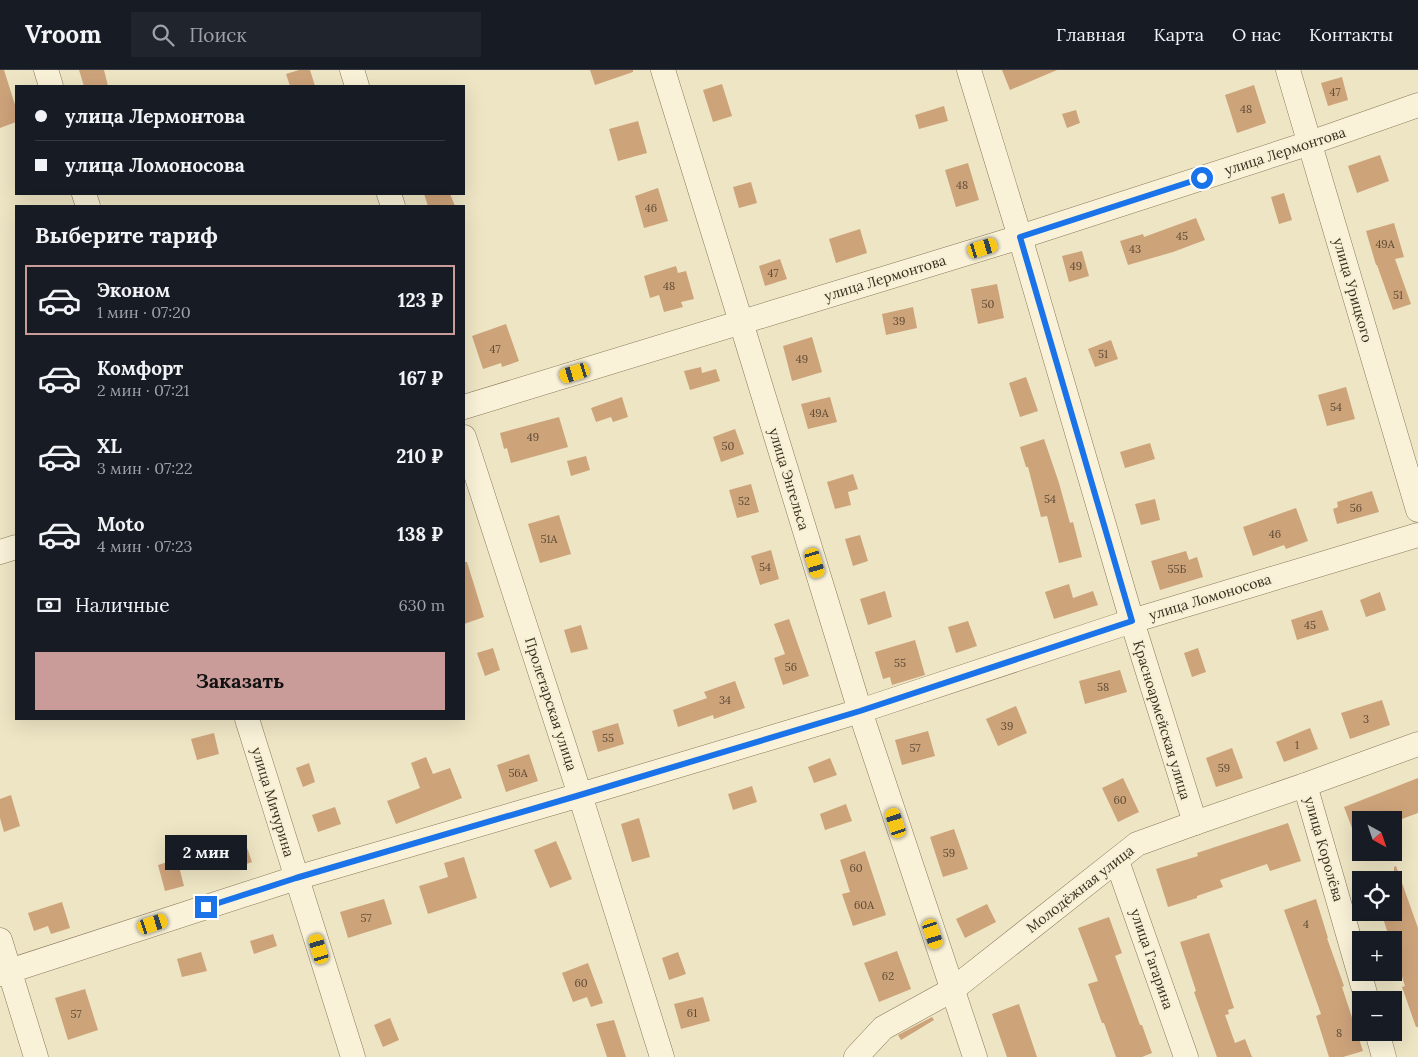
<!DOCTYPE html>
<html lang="ru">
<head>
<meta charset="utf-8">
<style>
	body { margin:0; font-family:Lora,serif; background:#20242c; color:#f1f3f6; height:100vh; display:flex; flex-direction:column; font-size:19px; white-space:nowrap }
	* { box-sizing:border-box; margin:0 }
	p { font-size:16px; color:#9ea1a6 }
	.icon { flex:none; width:28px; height:28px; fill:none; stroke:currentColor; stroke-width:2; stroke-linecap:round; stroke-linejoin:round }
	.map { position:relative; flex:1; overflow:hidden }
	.panel { position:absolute; left:15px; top:135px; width:450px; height:515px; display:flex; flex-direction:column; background:#171b24; border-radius:0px; box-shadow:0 5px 20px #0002 }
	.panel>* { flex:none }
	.hud { position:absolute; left:15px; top:15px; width:450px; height:110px; border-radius:0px; box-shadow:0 5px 20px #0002; display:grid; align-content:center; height:110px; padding:0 20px; background:#171b24 }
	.needle { width:32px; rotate:140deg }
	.fabs { position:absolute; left:1352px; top:741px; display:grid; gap:10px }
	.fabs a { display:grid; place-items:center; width:50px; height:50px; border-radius:0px; background:#171b24; box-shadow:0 5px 20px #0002; font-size:25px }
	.end { position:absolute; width:22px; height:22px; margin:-11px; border:6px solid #1a73e8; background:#fff; box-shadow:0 0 0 2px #fff }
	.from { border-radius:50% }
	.bubble { position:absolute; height:35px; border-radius:0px; background:#171b24; box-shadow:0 5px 20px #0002; font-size:16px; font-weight:700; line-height:35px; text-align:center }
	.car { position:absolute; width:15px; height:30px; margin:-15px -8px; border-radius:6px; box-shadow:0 0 4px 1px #0007; background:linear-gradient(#f5c518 24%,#345 0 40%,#f5c518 0 76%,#345 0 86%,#f5c518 0) }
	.hud b { display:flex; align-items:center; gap:18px; height:48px; font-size:19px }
	.hud b+b { border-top:1px solid #363941 }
	.hud i { width:12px; height:12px; background:#f1f3f6 }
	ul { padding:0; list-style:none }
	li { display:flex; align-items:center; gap:15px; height:70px; margin:0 10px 8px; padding:0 10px; border:2px solid transparent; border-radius:0px }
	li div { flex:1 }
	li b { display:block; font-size:19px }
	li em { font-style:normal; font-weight:700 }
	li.on { border-color:#c99c9a }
	li>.icon { width:45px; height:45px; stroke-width:1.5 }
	h2 { padding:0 20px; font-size:22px; line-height:60px }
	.pay { display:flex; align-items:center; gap:12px; height:55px; padding:0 20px; font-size:19px }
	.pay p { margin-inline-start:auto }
	.action { display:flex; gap:10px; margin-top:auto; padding:10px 20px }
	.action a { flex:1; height:58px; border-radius:0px; background:#c99c9a; color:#111; font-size:20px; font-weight:700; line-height:58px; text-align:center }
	header { display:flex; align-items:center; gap:30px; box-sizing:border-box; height:70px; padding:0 25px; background:#171b24; border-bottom:1px solid #363941 }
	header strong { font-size:24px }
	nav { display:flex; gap:28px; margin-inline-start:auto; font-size:18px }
	.search { width:350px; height:45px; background:#20242c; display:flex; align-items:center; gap:12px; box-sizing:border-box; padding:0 18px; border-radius:0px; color:#9ea1a6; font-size:19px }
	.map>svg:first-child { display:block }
</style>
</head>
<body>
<header>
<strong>Vroom</strong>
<div class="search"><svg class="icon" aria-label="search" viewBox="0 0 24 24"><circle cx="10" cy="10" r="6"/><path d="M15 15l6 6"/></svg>Поиск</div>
<nav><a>Главная</a><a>Карта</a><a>О нас</a><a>Контакты</a></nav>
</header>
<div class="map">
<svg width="1418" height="987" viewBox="0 0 1418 987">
	<rect width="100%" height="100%" fill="#eee5c4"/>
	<!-- building -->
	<g fill="#cda37a">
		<polygon points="0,0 4,0 16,38 16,52 0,58"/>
		<polygon points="79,0 104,0 108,16 84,16"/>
		<polygon points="299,0 310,0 315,16 290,16 286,4"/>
		<polygon points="590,0 633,0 633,2 595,15"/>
		<polygon points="1002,0 1057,0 1010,20"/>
		<polygon points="1342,7 1348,30 1328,36 1321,13"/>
		<polygon points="722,14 732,46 713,52 703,20"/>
		<polygon points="1254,15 1266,53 1237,63 1225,25"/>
		<polygon points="944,36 948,51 919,59 915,45"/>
		<polygon points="1076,40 1080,53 1067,58 1062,44"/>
		<polygon points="638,51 647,83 618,91 609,59"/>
		<polygon points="1380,85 1389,111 1357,123 1348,96"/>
		<polygon points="968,93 979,130 956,137 945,100"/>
		<polygon points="751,112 757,133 739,138 733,117"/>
		<polygon points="658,118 668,151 644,158 635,126"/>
		<polygon points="1284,123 1292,150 1279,154 1271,127"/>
		<polygon points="424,124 450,124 455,136 428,136"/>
		<polygon points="1196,148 1205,170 1173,182 1128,195 1120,171 1143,164 1144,167"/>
		<polygon points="1394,153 1404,187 1395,189 1411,234 1393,240 1377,195 1376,195 1366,161"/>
		<polygon points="860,159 867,183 836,193 829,169"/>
		<polygon points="1082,181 1089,206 1069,212 1062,186"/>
		<polygon points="780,189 787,209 765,216 759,196"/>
		<polygon points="676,196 678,203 686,201 694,229 681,232 683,237 664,242 659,225 650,228 644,206"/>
		<polygon points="997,214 1004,248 978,254 971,219"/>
		<polygon points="913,237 917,258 886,265 882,244"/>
		<polygon points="506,254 519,291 502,297 501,293 483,299 472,266"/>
		<polygon points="812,267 822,302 792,311 783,276"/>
		<polygon points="1111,270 1118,289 1095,297 1088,279"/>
		<polygon points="701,297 702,303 716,299 720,311 690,320 684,301"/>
		<polygon points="1026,307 1038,341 1020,347 1009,313"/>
		<polygon points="1346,317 1355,349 1327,356 1318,325"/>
		<polygon points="622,327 628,347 613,352 611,347 596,352 591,338"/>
		<polygon points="830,327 837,352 808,359 801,334"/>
		<polygon points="559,347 568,377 511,393 507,378 504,379 500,363"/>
		<polygon points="735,359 744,384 721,392 713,367"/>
		<polygon points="1044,369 1059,413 1070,453 1073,452 1082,487 1059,493 1047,446 1041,447 1028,397 1026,397 1020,377"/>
		<polygon points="1150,373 1155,389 1125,398 1120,382"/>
		<polygon points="586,386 590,400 571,406 567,391"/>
		<polygon points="853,404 858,419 848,422 851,435 835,439 827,412"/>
		<polygon points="751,414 759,442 737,448 729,420"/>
		<polygon points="1372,421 1379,442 1337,454 1333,439 1338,437 1337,432"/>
		<polygon points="1155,429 1160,450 1141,455 1135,434"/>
		<polygon points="1296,438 1308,471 1286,479 1284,475 1253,486 1243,457"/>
		<polygon points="559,445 571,484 540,493 528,454"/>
		<polygon points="860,465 868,491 853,496 845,469"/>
		<polygon points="771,480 779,509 760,515 751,486"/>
		<polygon points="1186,481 1189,490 1197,487 1203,507 1160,520 1151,491"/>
		<polygon points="464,492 467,492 484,547 464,554"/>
		<polygon points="1069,514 1073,528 1093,521 1098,535 1054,549 1045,522"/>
		<polygon points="885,521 892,547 868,555 860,529"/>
		<polygon points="1380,522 1386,540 1366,547 1360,530"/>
		<polygon points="1322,540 1329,560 1297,570 1291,550"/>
		<polygon points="789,549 809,606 783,615 774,588 785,584 774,554"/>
		<polygon points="968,551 977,576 956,583 948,557"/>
		<polygon points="581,555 588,579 571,583 564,560"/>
		<polygon points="915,570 925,605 892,615 890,607 883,609 875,582"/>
		<polygon points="493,578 500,600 485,606 477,583"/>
		<polygon points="1198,578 1206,602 1192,607 1184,583"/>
		<polygon points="1120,600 1127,622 1085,634 1079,611"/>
		<polygon points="735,611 745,638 714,649 713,645 678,657 673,640 707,628 704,622"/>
		<polygon points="1382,630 1390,655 1350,669 1341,643"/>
		<polygon points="1016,636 1027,663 998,676 986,649"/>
		<polygon points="618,653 624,674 598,682 592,661"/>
		<polygon points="1310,658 1318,679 1284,692 1276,672"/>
		<polygon points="928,661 935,686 902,695 895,670"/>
		<polygon points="214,663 219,684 197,690 191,669"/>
		<polygon points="1232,678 1243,708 1216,717 1206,688"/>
		<polygon points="529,684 538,711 506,722 497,695"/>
		<polygon points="426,687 433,704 450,698 462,728 396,754 387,731 420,718 411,693"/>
		<polygon points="830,688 837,705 814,713 808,697"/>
		<polygon points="309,693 315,712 303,717 296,698"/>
		<polygon points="1123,708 1139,742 1118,752 1102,718"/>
		<polygon points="1418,708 1418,743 1399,750 1361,750 1361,778 1360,779 1344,737"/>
		<polygon points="752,716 757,732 733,740 728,724"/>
		<polygon points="11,725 20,756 4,762 0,748 0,729"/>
		<polygon points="846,734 852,751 825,760 820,744"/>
		<polygon points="335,737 341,754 318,762 312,745"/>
		<polygon points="639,748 650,787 632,792 621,754"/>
		<polygon points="1288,753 1301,791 1270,801 1267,794 1220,810 1223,817 1197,826 1197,828 1168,837 1156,799 1198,786 1197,783"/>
		<polygon points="954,759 968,799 943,807 930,767"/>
		<polygon points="243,766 252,792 232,799 222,773"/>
		<polygon points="556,771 572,809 550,818 534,780"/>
		<polygon points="865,781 886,845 853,856 842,824 850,822 840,790"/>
		<polygon points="464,787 477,828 428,844 419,816 448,807 444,793"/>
		<polygon points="177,789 184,816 165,821 158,795"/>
		<polygon points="1396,796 1418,858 1418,957 1416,957 1402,917 1405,916 1394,882 1394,870 1390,870 1381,842 1394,842 1394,797"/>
		<polygon points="384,829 392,854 348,868 340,842"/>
		<polygon points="1316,829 1328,868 1327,868 1344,916 1342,917 1363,981 1343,987 1329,987 1316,946 1321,944 1284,840"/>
		<polygon points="62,832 70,858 51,864 48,856 34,861 28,843"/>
		<polygon points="987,834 996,852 965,868 956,849"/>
		<polygon points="1109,847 1122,883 1115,886 1140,955 1142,955 1152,983 1142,987 1116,987 1104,953 1102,953 1088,914 1098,911 1078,858"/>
		<polygon points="1209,863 1234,938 1228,940 1229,944 1225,945 1235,973 1245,969 1252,987 1217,987 1194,922 1196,921 1180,872"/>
		<polygon points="273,864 277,876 254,884 250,871"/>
		<polygon points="897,881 911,919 879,932 864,893"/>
		<polygon points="201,882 207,901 182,907 177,889"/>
		<polygon points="678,882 686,904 669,910 662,888"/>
		<polygon points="588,893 603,933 591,937 587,927 573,932 562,903"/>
		<polygon points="85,919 98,960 68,970 55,928"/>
		<polygon points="703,927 710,951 681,959 674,934"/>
		<polygon points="1019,934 1037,987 1007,987 992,944"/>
		<polygon points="932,947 934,950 901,970 898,965"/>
		<polygon points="390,948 399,970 383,977 374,955"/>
		<polygon points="614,950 626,987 607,987 596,954"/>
	</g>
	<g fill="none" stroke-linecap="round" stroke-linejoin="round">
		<!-- minor casing -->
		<g stroke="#89775a" stroke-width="25">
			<g id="minor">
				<polyline points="46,0 51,16"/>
				<polyline points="352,0 357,16"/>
				<polyline points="663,0 741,252 860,641 975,987"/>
				<polyline points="969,0 1020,167 1132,551 1195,753"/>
				<polyline points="1288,0 1418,440"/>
				<polyline points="84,124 88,136"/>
				<polyline points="389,124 393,136"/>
				<polyline points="464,337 1020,167 1310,73 1418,35"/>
				<polyline points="464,367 580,725 662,987"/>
				<polyline points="0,482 16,477"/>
				<polyline points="247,649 353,987"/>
				<polyline points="1305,715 1367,930"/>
				<polyline points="1117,791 1186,987"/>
				<polyline points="0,870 36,987"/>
				<polyline points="0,904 296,808 580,725 860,641 1132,551 1418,465"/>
				<polyline points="1377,962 1384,987"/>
				<polyline points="856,987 883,958 952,920 1137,774 1195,753 1305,715 1418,674"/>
			</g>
		</g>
		<!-- minor -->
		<use href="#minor" stroke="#f9f2d8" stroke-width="24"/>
	</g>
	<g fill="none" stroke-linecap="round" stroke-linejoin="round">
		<!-- route -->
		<polyline stroke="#1a73e8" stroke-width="6" points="206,837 296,808 580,725 860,641 1132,551 1020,167 1202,108"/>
	</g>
	<g text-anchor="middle" stroke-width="4" stroke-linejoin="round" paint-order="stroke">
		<!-- number labels -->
		<g font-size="11" fill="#5e4b36">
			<text x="1335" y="26">47</text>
			<text x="1246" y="43">48</text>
			<text x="962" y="119">48</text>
			<text x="651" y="142">46</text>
			<text x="1182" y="170">45</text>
			<text x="1385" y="178">49А</text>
			<text x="1135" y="183">43</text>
			<text x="1076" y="200">49</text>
			<text x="773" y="207">47</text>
			<text x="669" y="220">48</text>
			<text x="1398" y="229">51</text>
			<text x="988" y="238">50</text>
			<text x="899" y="255">39</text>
			<text x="495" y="283">47</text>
			<text x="1103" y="288">51</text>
			<text x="802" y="293">49</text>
			<text x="1336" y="341">54</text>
			<text x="819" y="347">49А</text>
			<text x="533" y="371">49</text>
			<text x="728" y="380">50</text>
			<text x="1050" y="433">54</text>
			<text x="744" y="435">52</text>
			<text x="1356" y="442">56</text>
			<text x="1275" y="468">46</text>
			<text x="549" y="473">51А</text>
			<text x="765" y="501">54</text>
			<text x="1177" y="503">55Б</text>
			<text x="1310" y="559">45</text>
			<text x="900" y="597">55</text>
			<text x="791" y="601">56</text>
			<text x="1103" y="621">58</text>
			<text x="725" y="634">34</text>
			<text x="1366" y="653">3</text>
			<text x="1007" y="660">39</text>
			<text x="608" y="672">55</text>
			<text x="1297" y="679">1</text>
			<text x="915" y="682">57</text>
			<text x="1224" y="702">59</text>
			<text x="518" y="707">56А</text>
			<text x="1120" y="734">60</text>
			<text x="949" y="787">59</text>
			<text x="856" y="802">60</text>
			<text x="864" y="839">60А</text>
			<text x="366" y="852">57</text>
			<text x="1306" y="858">4</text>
			<text x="888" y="910">62</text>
			<text x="581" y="917">60</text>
			<text x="692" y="947">61</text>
			<text x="76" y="948">57</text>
			<text x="1339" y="967">8</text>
		</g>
		<!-- street labels -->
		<g font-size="14" fill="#392e1f" stroke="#f6efd4">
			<text transform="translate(1285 81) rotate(-18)" y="5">улица Лермонтова</text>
			<text transform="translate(885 208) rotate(-17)" y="5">улица Лермонтова</text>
			<text transform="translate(1353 220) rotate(74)" y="5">улица Урицкого</text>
			<text transform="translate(789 409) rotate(73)" y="5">улица Энгельса</text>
			<text transform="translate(1210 527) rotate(-17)" y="5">улица Ломоносова</text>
			<text transform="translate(551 634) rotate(72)" y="5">Пролетарская улица</text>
			<text transform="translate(1162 650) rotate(73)" y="5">Красноармейская улица</text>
			<text transform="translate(273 732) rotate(73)" y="5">улица Мичурина</text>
			<text transform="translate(1324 779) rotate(74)" y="5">улица Королёва</text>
			<text transform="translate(1080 819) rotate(-38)" y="5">Молодёжная улица</text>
			<text transform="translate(1152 889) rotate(71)" y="5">улица Гагарина</text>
		</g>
	</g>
</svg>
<div class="fabs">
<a><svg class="needle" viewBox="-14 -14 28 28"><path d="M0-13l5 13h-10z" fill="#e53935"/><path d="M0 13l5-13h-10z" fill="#9ea1a6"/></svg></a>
<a><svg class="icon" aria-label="locate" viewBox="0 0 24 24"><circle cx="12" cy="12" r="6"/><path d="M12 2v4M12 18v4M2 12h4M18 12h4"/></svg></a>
<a>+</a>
<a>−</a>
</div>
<i class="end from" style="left:1202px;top:108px"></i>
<i class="end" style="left:206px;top:837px"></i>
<div class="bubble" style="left:165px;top:765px;width:82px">2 мин</div>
<i class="car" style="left:983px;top:178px;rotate:73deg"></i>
<i class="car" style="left:575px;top:303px;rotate:253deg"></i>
<i class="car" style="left:815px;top:493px;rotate:163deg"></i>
<i class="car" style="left:896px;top:753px;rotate:342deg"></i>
<i class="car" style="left:153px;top:854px;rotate:72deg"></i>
<i class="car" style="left:933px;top:864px;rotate:162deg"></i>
<i class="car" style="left:319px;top:879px;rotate:343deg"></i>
<div class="hud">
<b><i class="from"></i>улица Лермонтова</b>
<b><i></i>улица Ломоносова</b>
</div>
<section class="panel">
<h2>Выберите тариф</h2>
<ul>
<li class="on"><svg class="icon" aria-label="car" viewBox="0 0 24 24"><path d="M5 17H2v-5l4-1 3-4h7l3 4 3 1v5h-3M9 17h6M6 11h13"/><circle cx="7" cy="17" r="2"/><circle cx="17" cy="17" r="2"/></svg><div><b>Эконом</b><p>1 мин · 07:20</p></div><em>123 ₽</em></li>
<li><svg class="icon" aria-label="car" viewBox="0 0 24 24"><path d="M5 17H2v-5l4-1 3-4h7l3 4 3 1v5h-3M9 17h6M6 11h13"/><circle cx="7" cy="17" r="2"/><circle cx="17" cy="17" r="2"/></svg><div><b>Комфорт</b><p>2 мин · 07:21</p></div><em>167 ₽</em></li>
<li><svg class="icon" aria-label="car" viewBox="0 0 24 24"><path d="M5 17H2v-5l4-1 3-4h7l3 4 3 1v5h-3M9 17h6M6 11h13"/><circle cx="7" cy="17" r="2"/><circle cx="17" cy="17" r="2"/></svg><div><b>XL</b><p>3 мин · 07:22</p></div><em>210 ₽</em></li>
<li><svg class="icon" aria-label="car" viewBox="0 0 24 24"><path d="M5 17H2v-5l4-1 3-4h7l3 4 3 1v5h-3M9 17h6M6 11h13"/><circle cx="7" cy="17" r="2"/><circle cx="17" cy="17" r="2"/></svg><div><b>Moto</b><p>4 мин · 07:23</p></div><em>138 ₽</em></li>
</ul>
<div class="pay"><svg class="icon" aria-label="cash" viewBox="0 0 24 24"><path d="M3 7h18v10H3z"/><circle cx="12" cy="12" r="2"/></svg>Наличные<p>630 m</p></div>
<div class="action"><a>Заказать</a></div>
</section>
</div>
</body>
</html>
